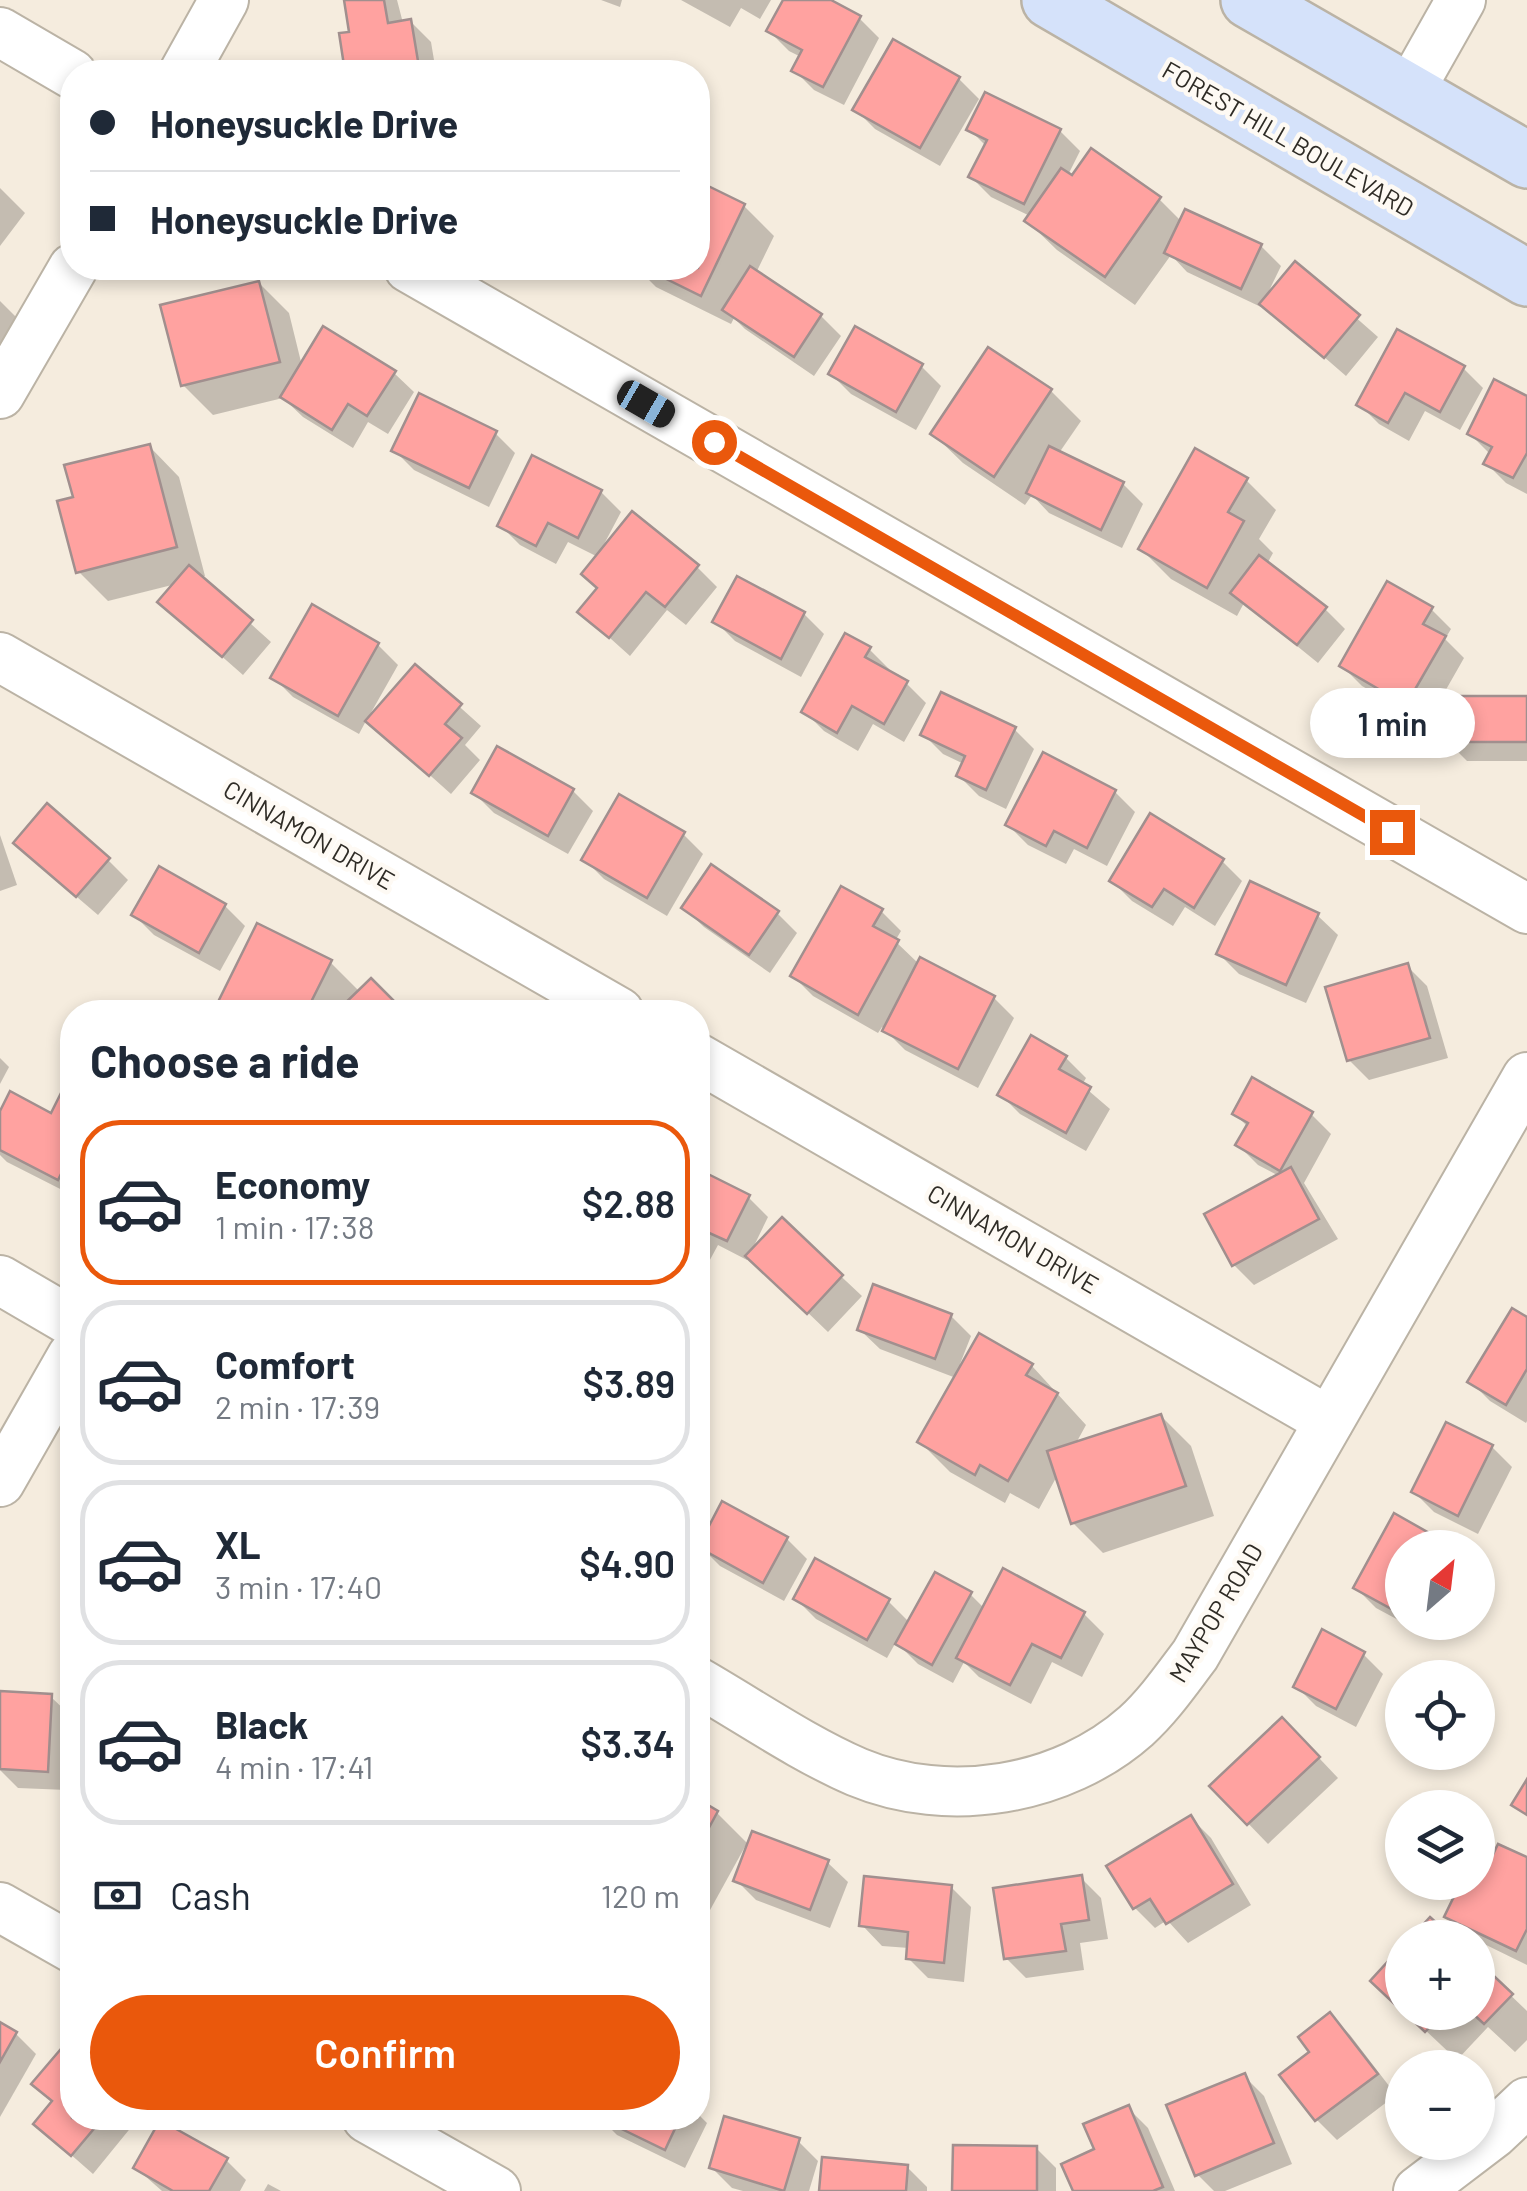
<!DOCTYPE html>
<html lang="en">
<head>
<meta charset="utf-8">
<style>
	body { margin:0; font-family:Barlow,sans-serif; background:#f6f6f7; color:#1f2937; height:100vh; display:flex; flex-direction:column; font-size:38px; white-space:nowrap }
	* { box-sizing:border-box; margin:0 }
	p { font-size:32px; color:#747a83 }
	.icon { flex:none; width:55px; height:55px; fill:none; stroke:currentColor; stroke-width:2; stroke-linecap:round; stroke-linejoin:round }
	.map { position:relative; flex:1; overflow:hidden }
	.details { position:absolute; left:60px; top:1000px; width:650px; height:1130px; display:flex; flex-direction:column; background:#fff; border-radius:40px; box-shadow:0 5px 15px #0003 }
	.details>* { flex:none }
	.top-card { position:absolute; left:60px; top:60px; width:650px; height:220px; border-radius:40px; box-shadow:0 5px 15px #0003; display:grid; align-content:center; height:220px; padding:0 30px; background:#fff }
	.needle { width:65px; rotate:28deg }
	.tools { position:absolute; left:1385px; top:1530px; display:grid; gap:20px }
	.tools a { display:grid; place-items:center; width:110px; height:110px; border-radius:50%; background:#fff; box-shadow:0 5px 15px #0003; font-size:50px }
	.end { position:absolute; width:45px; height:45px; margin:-22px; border:12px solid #ea580c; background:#fff; box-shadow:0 0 0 5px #fff }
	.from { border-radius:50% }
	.bubble { position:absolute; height:70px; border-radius:35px; background:#fff; box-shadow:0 5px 15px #0003; font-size:32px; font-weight:600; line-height:70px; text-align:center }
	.car { position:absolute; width:30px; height:60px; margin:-30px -15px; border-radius:12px; box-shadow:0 0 8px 2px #0007; background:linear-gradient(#222 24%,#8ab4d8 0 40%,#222 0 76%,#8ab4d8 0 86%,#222 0) }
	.top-card b { display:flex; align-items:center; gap:35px; height:95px; font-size:38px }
	.top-card b+b { border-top:2px solid #e0e1e3 }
	.top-card i { width:25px; height:25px; background:#1f2937 }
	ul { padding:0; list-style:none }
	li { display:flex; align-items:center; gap:30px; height:165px; margin:0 20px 15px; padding:0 10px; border:5px solid #e0e1e3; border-radius:40px }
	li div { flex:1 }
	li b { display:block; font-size:38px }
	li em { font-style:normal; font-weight:600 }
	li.current { border-color:#ea580c }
	li>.icon { width:90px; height:90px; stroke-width:1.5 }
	h2 { padding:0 30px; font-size:45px; line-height:120px }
	.pay { display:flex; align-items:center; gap:25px; height:110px; padding:0 30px; font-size:38px }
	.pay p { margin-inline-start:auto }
	.primary-button { display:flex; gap:20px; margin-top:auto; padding:20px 30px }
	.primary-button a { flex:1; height:115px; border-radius:60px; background:#ea580c; color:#fff; font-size:40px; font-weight:600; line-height:115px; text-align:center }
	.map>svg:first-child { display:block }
</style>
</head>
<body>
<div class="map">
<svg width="1527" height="2191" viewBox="0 0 1527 2191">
	<rect width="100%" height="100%" fill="#f5ecde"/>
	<!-- shadow -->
	<g fill="#0003">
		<polygon points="346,0 397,0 403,23 411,22 431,42 436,72 348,72 342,35 352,34"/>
		<polygon points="601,0 622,0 620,7"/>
		<polygon points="681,0 771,0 760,19 741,8 730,27"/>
		<polygon points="785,0 826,0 859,18 879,38 844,105 814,90 794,70 801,57 789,51 769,31"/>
		<polygon points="894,42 959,79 979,99 940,166 875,129 855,109"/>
		<polygon points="969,129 1060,131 1080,151 1068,175 1159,199 1182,222 1261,246 1281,266 1267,295 1295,264 1378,337 1346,376 1263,304 1261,307 1187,272 1171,255 1135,305 1057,250 1027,221 1030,216 991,197 971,177 986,146"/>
		<polygon points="698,184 744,206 774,236 756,273 821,316 841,336 814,376 745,329 734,318 731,324 656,287 637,268 698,268"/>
		<polygon points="0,188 25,213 0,246"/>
		<polygon points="259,283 289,313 302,366 394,373 414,392 388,434 368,422 353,448 303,417 283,398 213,415 183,385"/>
		<polygon points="0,301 16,317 0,344"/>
		<polygon points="988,350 1051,391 1081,421 1059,453 1123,484 1143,504 1122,548 1049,513 1032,495 1025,505 963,463 933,434"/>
		<polygon points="921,366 941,386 916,430 851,394 831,374"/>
		<polygon points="1463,368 1483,388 1460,430 1425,411 1409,441 1379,424 1359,404"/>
		<polygon points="1527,399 1527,494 1506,483 1486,463 1490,454 1470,434"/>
		<polygon points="495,433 515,453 489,507 414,470 394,450"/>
		<polygon points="150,447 179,477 205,576 200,578 271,642 243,675 160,602 176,584 108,601 78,571 76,499"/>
		<polygon points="1246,480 1276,510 1259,539 1273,553 1267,564 1325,609 1345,629 1318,663 1244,603 1237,616 1171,579 1141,549"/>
		<polygon points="601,492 621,512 602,548 697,567 717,587 686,625 667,610 630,656 581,612 599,589 598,557 568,542 556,564 520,545 500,525"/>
		<polygon points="738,579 804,614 824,634 801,677 735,641 715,621"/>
		<polygon points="313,608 378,645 398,665 368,718 415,667 481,726 465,745 480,760 451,794 367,719 359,734 293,697 273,677"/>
		<polygon points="1431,609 1451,629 1445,639 1464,658 1427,723 1362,686 1342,666"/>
		<polygon points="869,649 889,669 888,672 906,683 926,703 904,742 873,724 858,751 824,731 804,711"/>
		<polygon points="1527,698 1527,761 1467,761 1447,741"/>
		<polygon points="1014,729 1034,749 1006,809 979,796 959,776 964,764 943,754 923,734"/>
		<polygon points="573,791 593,811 568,854 494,813 474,793"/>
		<polygon points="1115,792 1135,812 1107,866 1074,849 1066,864 1028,845 1008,825"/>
		<polygon points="683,834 703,854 667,916 604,879 584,859"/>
		<polygon points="0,835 17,885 0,891"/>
		<polygon points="108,860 128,880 98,915 36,862"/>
		<polygon points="1222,861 1242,881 1215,926 1185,907 1173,926 1132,901 1112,881"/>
		<polygon points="160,870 225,906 245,926 220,971 154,935 134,915"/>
		<polygon points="684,908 777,913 797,933 770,973 704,927"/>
		<polygon points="881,911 901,931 895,941 919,964 994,998 1014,1018 978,1088 905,1050 882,1027 878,1033 813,996 793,976"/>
		<polygon points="1317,915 1338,935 1306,1003 1239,974 1219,954"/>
		<polygon points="330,962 360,992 371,981 402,1012 220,1012 217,1010"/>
		<polygon points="1407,966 1427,986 1448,1058 1369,1080 1349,1060"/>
		<polygon points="0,1058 9,1067 0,1084"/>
		<polygon points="1066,1058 1086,1078 1082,1085 1110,1109 1086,1151 1020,1114 1000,1094"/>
		<polygon points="63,1095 72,1099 72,1195 7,1162 0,1155 0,1117 52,1116"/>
		<polygon points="1235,1114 1311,1114 1331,1134 1304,1183 1338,1239 1254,1285 1234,1265 1279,1176 1258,1165 1238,1145 1248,1127"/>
		<polygon points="698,1172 748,1197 768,1217 751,1252 782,1221 862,1296 828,1332 749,1256 747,1260 718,1245 698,1282"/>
		<polygon points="951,1316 971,1336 960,1364 1032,1366 1086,1425 1075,1445 1161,1416 1191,1446 1214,1516 1103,1553 1073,1523 1057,1476 1039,1509 1010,1493 1005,1503 950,1472 920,1442 956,1378 880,1349 859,1329"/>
		<polygon points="1527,1319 1527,1421 1526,1423 1490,1401 1470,1381"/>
		<polygon points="1492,1447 1512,1467 1478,1534 1434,1512 1414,1492"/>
		<polygon points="723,1504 787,1539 807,1559 784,1601 720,1566 700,1546"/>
		<polygon points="1395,1517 1445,1548 1402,1548 1402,1622 1376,1608 1356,1588"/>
		<polygon points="970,1594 985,1609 1084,1614 1104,1634 1082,1677 1052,1662 1031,1704 979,1677 964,1662 953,1683 918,1664 896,1642 887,1658 816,1619 796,1599 888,1601 910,1623"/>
		<polygon points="1403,1622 1422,1622 1418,1630"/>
		<polygon points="1363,1654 1383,1674 1356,1727 1316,1706 1296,1686"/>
		<polygon points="50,1696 71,1716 67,1790 18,1788 0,1770 0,1736"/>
		<polygon points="1302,1740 1338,1778 1268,1844 1212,1786"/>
		<polygon points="698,1802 717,1813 747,1843 704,1921 698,1917"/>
		<polygon points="1191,1818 1211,1838 1251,1905 1188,1943 1167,1920 1155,1928 1135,1908"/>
		<polygon points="1527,1860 1527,1965 1478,1941 1478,1938 1467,1937 1447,1916 1478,1882 1478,1868 1487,1872"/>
		<polygon points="827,1862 848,1882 830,1928 756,1900 736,1880"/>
		<polygon points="1081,1878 1101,1898 1108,1939 1080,1943 1084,1970 1026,1978 1006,1958"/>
		<polygon points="951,1887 971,1907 964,1982 928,1978 908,1958 909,1948 882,1946 862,1925"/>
		<polygon points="1478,1964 1527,2011 1527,2040 1515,2052 1488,2027 1457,2060 1406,2012 1478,2012"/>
		<polygon points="1330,2015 1350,2035 1396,2095 1337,2140 1317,2120 1283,2075 1313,2053"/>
		<polygon points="0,2025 16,2034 36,2054 0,2117"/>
		<polygon points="60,2054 72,2064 72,2118 135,2118 137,2120 93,2174 36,2124 53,2103 34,2084"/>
		<polygon points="1244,2076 1264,2096 1292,2164 1225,2191 1214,2191 1197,2174"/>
		<polygon points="1128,2108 1148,2128 1175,2191 1075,2191 1098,2151"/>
		<polygon points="698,2114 707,2123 685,2168 617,2135 600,2118 698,2118"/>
		<polygon points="798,2141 818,2161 809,2191 743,2191 732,2188 712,2168"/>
		<polygon points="1036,2148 1056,2168 1056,2191 955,2191"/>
		<polygon points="226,2160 246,2180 240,2191 162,2191 136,2168"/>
		<polygon points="907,2167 927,2187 927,2191 821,2191"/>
		<polygon points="268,2184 281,2191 264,2191"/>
	</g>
	<!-- building -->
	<g fill="#ffa2a0" stroke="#a18f8e" stroke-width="2.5">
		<polygon points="344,0 384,0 388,23 411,19 418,61 396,64 397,72 345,72 339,33 349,32"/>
		<polygon points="783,0 831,0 861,16 823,87 791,71 802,50 766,31"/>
		<polygon points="893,39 960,77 920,148 852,110"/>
		<polygon points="985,92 1061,129 1024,204 968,177 987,140 966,130"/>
		<polygon points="1091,148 1161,197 1105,277 1024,221 1061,168 1072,175"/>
		<polygon points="698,181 745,204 701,296 644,268 698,268"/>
		<polygon points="1185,209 1262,244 1241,289 1164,253"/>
		<polygon points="1295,261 1360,315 1324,358 1259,304"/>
		<polygon points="750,266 822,314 794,357 722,310"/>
		<polygon points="259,281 280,362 181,386 160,305"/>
		<polygon points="323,326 396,371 367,416 348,404 332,430 280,397"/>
		<polygon points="855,326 923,364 896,412 828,374"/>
		<polygon points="1397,329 1465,366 1440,412 1405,393 1388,423 1356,405"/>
		<polygon points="988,347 1052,389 994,477 930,434"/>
		<polygon points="1494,379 1527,396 1527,453 1513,478 1483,464 1492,447 1467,434"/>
		<polygon points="419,393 497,431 469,488 391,451"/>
		<polygon points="150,444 177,547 76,573 57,501 73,497 64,465"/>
		<polygon points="1049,446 1124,482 1101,530 1026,493"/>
		<polygon points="1195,448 1248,478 1228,512 1244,521 1207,588 1138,549"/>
		<polygon points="532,455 602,490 578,538 548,523 536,546 497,526"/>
		<polygon points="632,511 699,565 665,607 646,592 609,638 577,612 597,588 581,574"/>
		<polygon points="1259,555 1327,607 1297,645 1230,593"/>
		<polygon points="189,565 253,620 222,657 157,602"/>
		<polygon points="737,576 805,612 781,659 712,622"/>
		<polygon points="1387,581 1433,607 1423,624 1446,636 1406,705 1339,666"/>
		<polygon points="312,604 379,643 338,716 270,678"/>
		<polygon points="845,633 871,647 865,657 908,681 884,724 852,706 837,733 801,712"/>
		<polygon points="415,664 462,704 445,724 462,738 429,776 365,721"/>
		<polygon points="941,692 1016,727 986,790 956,776 965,756 920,735"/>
		<polygon points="1444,696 1527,696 1527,742 1445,742"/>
		<polygon points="497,746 574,789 548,836 471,793"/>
		<polygon points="1043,752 1116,790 1087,848 1054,831 1046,846 1005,825"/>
		<polygon points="619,794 685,832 647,898 581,860"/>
		<polygon points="47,803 110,858 76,897 13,843"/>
		<polygon points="1150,813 1224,859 1194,908 1164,889 1152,907 1109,881"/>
		<polygon points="711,864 779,911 749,955 681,908"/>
		<polygon points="159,866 226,904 199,953 131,915"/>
		<polygon points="1250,881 1319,913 1286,985 1216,954"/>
		<polygon points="841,886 883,909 873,926 899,940 858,1015 790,976"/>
		<polygon points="257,923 332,960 306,1012 214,1010"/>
		<polygon points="920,957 995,996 958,1069 882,1031"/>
		<polygon points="1408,963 1430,1038 1347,1061 1325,987"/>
		<polygon points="371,978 405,1012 336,1012"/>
		<polygon points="1031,1035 1067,1056 1059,1069 1091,1087 1066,1133 997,1095"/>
		<polygon points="1252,1077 1313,1112 1280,1171 1235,1145 1248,1123 1232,1114"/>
		<polygon points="10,1091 51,1113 62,1091 72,1097 72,1152 58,1180 0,1150 0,1111"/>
		<polygon points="1291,1167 1319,1219 1232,1266 1204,1214"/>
		<polygon points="698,1169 750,1195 727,1241 698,1228"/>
		<polygon points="782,1217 843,1275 807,1314 745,1256"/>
		<polygon points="873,1284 952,1314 935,1359 857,1330"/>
		<polygon points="1512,1308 1527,1317 1527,1369 1506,1405 1467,1382"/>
		<polygon points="979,1333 1033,1364 1026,1375 1058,1393 1008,1481 980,1465 975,1475 917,1442"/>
		<polygon points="1161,1414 1186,1486 1071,1524 1047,1451"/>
		<polygon points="1446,1422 1493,1445 1458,1516 1411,1492"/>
		<polygon points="722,1501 788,1537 763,1583 698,1547"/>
		<polygon points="1394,1513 1438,1538 1433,1548 1402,1548 1402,1603 1397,1612 1353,1588"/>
		<polygon points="815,1558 890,1599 867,1640 793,1599"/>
		<polygon points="1003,1568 1085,1612 1061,1658 1032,1644 1010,1685 956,1658"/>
		<polygon points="935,1572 972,1592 932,1665 895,1644"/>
		<polygon points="1322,1629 1365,1652 1336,1709 1293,1687"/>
		<polygon points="0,1691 52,1694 48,1772 0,1769"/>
		<polygon points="1282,1717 1320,1757 1247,1825 1209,1786"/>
		<polygon points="1527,1779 1527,1815 1511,1805"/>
		<polygon points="698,1799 718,1811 698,1848"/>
		<polygon points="1191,1815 1233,1884 1166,1924 1150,1899 1133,1909 1106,1866"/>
		<polygon points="752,1831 829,1860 810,1910 733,1881"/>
		<polygon points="1498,1844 1527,1857 1527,1929 1516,1951 1444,1917 1461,1882 1478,1882 1478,1865 1486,1869"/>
		<polygon points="1082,1875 1089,1920 1061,1924 1066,1951 1004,1959 993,1888"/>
		<polygon points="864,1876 952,1885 944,1963 906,1959 908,1932 859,1926"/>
		<polygon points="1430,1917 1453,1938 1411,1938"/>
		<polygon points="1402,1946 1402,2011 1370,1981"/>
		<polygon points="1478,1961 1513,1994 1484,2024 1471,2012 1478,2012"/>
		<polygon points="1330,2012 1378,2074 1315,2121 1279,2075 1309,2052 1298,2037"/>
		<polygon points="1404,2012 1444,2012 1425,2032"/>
		<polygon points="0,2022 17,2032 0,2062"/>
		<polygon points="60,2050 72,2061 72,2118 103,2118 71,2156 33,2124 52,2101 31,2084"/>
		<polygon points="1245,2073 1274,2143 1195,2176 1166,2105"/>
		<polygon points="1129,2105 1163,2187 1153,2191 1073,2191 1061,2164 1094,2149 1083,2124"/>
		<polygon points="724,2116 800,2138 784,2191 709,2168"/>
		<polygon points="599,2118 680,2118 665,2150"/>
		<polygon points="160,2120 228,2158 209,2191 173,2191 133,2168"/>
		<polygon points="953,2145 1037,2146 1037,2191 952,2191"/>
		<polygon points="822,2157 908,2165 906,2191 819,2191"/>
	</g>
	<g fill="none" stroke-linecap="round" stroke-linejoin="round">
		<!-- minor casing -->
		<g stroke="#bbb3a5" stroke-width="52">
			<g id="minor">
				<polyline points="0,32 72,74"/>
				<polyline points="184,72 224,0"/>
				<polyline points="1409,92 1461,0"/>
				<polyline points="409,268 1527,909"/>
				<polyline points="0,394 73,268"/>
				<polyline points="0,657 619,1012"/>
				<polyline points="698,1058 1329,1421"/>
				<polyline points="0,1280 72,1322"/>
				<polyline points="0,1482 72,1356"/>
				<path d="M698,1682C750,1712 802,1748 857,1772C948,1810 1063,1791 1136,1726C1159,1705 1176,1680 1195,1655L1527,1077"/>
				<polyline points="0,1907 72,1948"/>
				<polyline points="367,2118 496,2191"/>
				<polyline points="1418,2191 1493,2134 1527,2102"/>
			</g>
		</g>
		<!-- secondary casing -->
		<g stroke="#bbb3a5" stroke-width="60">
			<g id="secondary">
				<polyline points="1050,0 1527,278"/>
				<polyline points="1249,0 1527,160"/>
			</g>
		</g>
		<!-- minor -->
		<use href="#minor" stroke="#fff" stroke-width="48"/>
		<!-- secondary -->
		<use href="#secondary" stroke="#d5e2fa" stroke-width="55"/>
	</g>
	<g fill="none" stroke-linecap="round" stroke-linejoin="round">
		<!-- route -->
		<polyline stroke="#ea580c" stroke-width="12" points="714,442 1392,832"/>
	</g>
	<g text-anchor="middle" stroke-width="9" stroke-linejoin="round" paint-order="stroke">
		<!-- street labels -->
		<g font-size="25" fill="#2f2c26" stroke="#fefaf4">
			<text transform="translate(1288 139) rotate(30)" y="9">FOREST HILL BOULEVARD</text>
			<text transform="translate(309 835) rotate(30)" y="9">CINNAMON DRIVE</text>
			<text transform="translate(1013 1239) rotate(30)" y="9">CINNAMON DRIVE</text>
			<text transform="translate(1216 1613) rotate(-59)" y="9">MAYPOP ROAD</text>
		</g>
	</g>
</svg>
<div class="tools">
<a><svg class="needle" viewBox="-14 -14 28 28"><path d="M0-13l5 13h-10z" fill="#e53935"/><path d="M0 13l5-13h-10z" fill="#747a83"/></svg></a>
<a><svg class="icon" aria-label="locate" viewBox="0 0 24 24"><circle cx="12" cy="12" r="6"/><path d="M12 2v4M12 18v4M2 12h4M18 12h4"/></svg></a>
<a><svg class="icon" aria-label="layers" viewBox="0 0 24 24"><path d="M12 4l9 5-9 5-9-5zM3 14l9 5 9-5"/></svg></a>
<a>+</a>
<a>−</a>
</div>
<i class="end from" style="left:714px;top:442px"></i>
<i class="end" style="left:1392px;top:832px"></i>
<div class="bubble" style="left:1310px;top:688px;width:165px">1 min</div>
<i class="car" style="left:646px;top:404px;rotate:120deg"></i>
<div class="top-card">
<b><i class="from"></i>Honeysuckle Drive</b>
<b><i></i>Honeysuckle Drive</b>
</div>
<section class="details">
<h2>Choose a ride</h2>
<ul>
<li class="current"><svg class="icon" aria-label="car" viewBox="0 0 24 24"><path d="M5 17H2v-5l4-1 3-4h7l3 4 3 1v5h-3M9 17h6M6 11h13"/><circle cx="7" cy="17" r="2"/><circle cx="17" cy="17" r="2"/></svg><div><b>Economy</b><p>1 min · 17:38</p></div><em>$2.88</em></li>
<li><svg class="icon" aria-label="car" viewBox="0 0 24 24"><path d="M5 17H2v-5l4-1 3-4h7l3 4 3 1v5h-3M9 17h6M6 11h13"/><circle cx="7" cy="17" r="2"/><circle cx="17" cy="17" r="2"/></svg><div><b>Comfort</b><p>2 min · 17:39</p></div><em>$3.89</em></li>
<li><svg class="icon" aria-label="car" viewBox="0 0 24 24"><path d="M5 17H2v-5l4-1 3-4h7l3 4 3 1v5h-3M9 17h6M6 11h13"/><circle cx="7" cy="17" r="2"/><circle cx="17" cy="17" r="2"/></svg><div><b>XL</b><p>3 min · 17:40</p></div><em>$4.90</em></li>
<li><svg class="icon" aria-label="car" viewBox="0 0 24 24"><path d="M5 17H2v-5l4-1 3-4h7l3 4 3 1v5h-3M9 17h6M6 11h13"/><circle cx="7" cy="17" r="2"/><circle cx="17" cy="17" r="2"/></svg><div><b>Black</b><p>4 min · 17:41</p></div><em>$3.34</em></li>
</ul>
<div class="pay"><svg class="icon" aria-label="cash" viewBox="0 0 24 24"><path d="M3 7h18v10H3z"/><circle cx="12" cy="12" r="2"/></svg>Cash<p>120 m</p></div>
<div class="primary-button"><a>Confirm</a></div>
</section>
</div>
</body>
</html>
